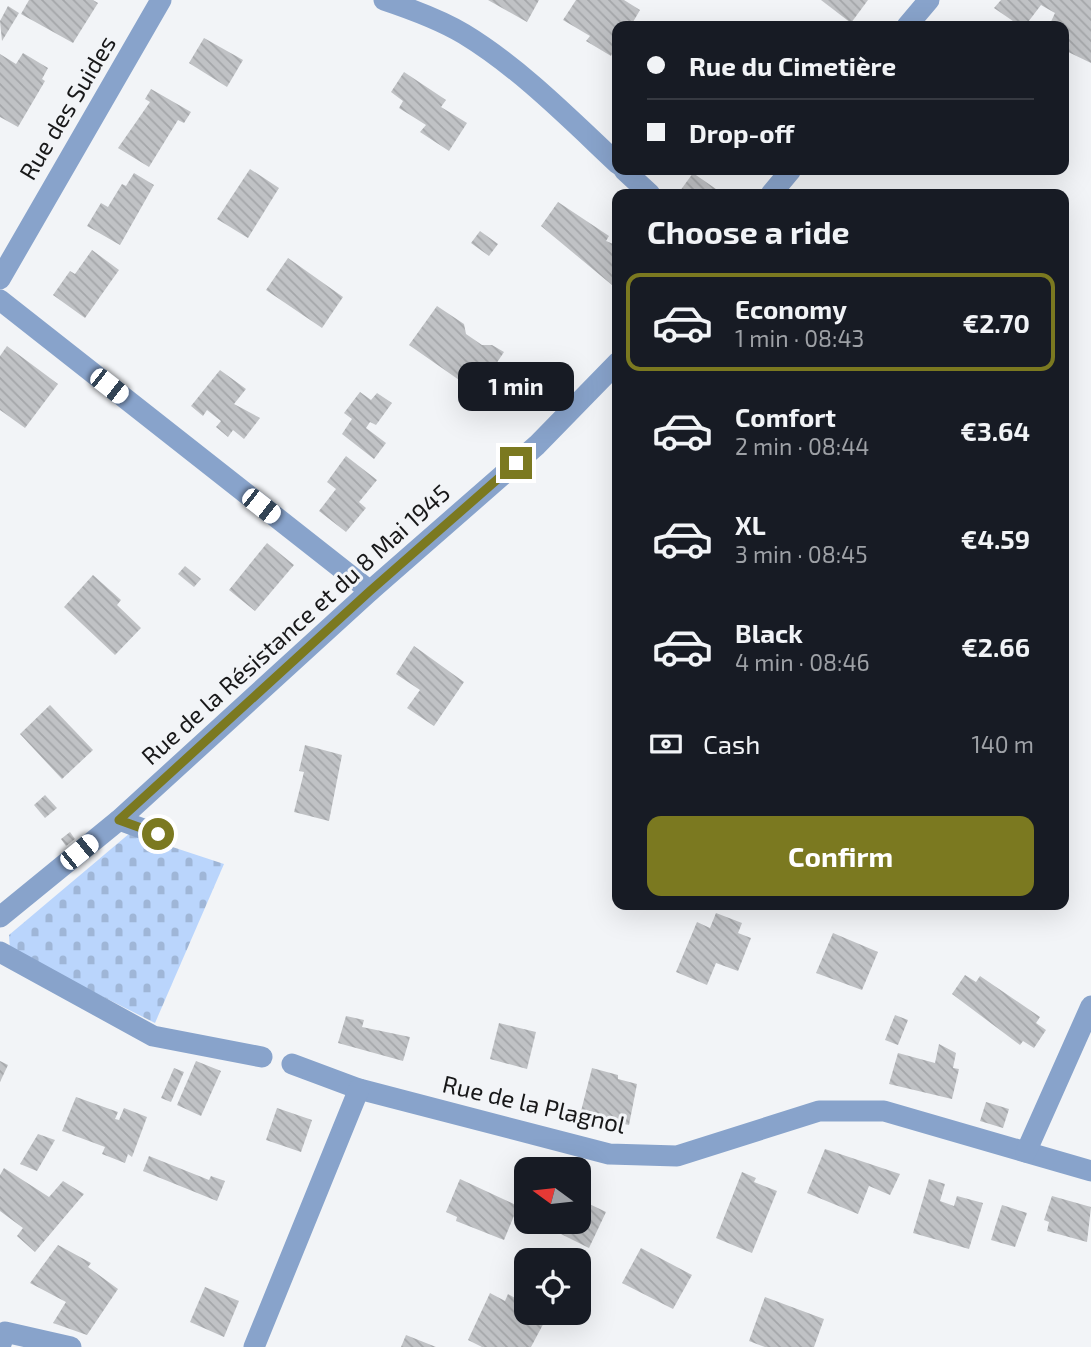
<!DOCTYPE html>
<html lang="en">
<head>
<meta charset="utf-8">
<style>
	body { margin:0; font-family:"Exo 2",sans-serif; background:#20242c; color:#f1f3f6; height:100vh; display:flex; flex-direction:column; font-size:26px; white-space:nowrap }
	* { box-sizing:border-box; margin:0 }
	p { font-size:23px; color:#9ea1a6 }
	.icon { flex:none; width:38px; height:38px; fill:none; stroke:currentColor; stroke-width:2; stroke-linecap:round; stroke-linejoin:round }
	.map { position:relative; flex:1; overflow:hidden }
	.sheet { position:absolute; left:612px; top:189px; width:457px; height:721px; display:flex; flex-direction:column; background:#171b24; border-radius:14px; box-shadow:0 7px 28px #0002 }
	.sheet>* { flex:none }
	.guide { position:absolute; left:612px; top:21px; width:457px; height:154px; border-radius:14px; box-shadow:0 7px 28px #0002; display:grid; align-content:center; height:154px; padding:0 35px; background:#171b24 }
	.needle { width:46px; rotate:285deg }
	.controls { position:absolute; left:514px; top:1157px; display:grid; gap:14px }
	.controls a { display:grid; place-items:center; width:77px; height:77px; border-radius:14px; background:#171b24; box-shadow:0 7px 28px #0002; font-size:35px }
	.end { position:absolute; width:32px; height:32px; margin:-16px; border:9px solid #7b7920; background:#fff; box-shadow:0 0 0 4px #fff }
	.from { border-radius:50% }
	.bubble { position:absolute; height:49px; border-radius:14px; background:#171b24; box-shadow:0 7px 28px #0002; font-size:23px; font-weight:700; line-height:49px; text-align:center }
	.car { position:absolute; width:21px; height:42px; margin:-21px -10px; border-radius:9px; box-shadow:0 0 5px 2px #0007; background:linear-gradient(#fff 24%,#345 0 40%,#fff 0 76%,#345 0 86%,#fff 0) }
	.guide b { display:flex; align-items:center; gap:24px; height:66px; font-size:26px }
	.guide b+b { border-top:2px solid #363941 }
	.guide i { width:18px; height:18px; background:#f1f3f6 }
	ul { padding:0; list-style:none }
	li { display:flex; align-items:center; gap:21px; height:98px; margin:0 14px 10px; padding:0 21px; border:4px solid transparent; border-radius:14px }
	li div { flex:1 }
	li b { display:block; font-size:26px }
	li em { font-style:normal; font-weight:700 }
	li.active { border-color:#7b7920 }
	li>.icon { width:63px; height:63px; stroke-width:1.5 }
	h2 { padding:0 35px; font-size:32px; line-height:84px }
	.pay { display:flex; align-items:center; gap:18px; height:77px; padding:0 35px; font-size:26px }
	.pay p { margin-inline-start:auto }
	.button { display:flex; gap:14px; margin-top:auto; padding:14px 35px }
	.button a { flex:1; height:80px; border-radius:14px; background:#7b7920; color:#fff; font-size:28px; font-weight:700; line-height:80px; text-align:center }
	.map>svg:first-child { display:block }
</style>
</head>
<body>
<div class="map">
<svg width="1091" height="1347" viewBox="0 0 1091 1347">
	<defs>
		<pattern id="cemetery-stones" width="16" height="16" patternUnits="userSpaceOnUse" patternTransform="scale(1.75)"><rect width="16" height="16" fill="#bad5fc"/><path d="M2 7V4a2 2 0 0 1 4 0v3zM10 15v-3a2 2 0 0 1 4 0v3z" fill="#9fb6d7"/></pattern>
		<pattern id="building-back-hatch" width="6" height="6" patternUnits="userSpaceOnUse" patternTransform="scale(1.75)"><rect width="6" height="6" fill="#c0c2c5"/><path d="M-1 5l2 2M0 0l6 6M5-1l2 2" fill="none" stroke="#a4a6a9"/></pattern>
	</defs>
	<rect width="100%" height="100%" fill="#f2f4f7"/>
	<!-- cemetery -->
	<polygon fill="url(#cemetery-stones)" points="130,833 224,864 155,1023 10,950 9,935"/>
	<!-- building -->
	<g fill="url(#building-back-hatch)">
		<polygon points="29,0 93,0 98,3 73,43 21,14"/>
		<polygon points="488,0 539,0 527,22"/>
		<polygon points="576,0 624,0 640,10 633,22 640,26 618,26 618,54 613,51 611,56 586,41 590,36 563,20"/>
		<polygon points="821,0 868,0 851,23"/>
		<polygon points="1001,0 1091,0 1091,63 1064,50 1064,26 1049,26 1055,13 1041,5 1025,26 1020,26 994,8"/>
		<polygon points="8,6 19,13 2,41 0,21"/>
		<polygon points="204,38 243,60 227,87 189,63"/>
		<polygon points="23,53 48,68 42,79 45,81 18,127 0,117 0,54 16,64"/>
		<polygon points="404,72 446,100 441,107 467,123 449,151 420,132 426,125 399,108 403,101 391,92"/>
		<polygon points="151,89 191,112 184,123 178,120 149,167 118,148 150,102 145,99"/>
		<polygon points="250,169 279,188 248,238 217,219"/>
		<polygon points="134,173 154,185 120,245 87,226 101,203 108,207 122,184 126,186"/>
		<polygon points="693,173 716,189 712,194 685,194 680,191"/>
		<polygon points="558,202 609,236 606,241 618,246 618,278 612,285 541,226"/>
		<polygon points="480,231 498,244 489,256 471,243"/>
		<polygon points="92,250 119,270 85,318 53,295 70,271 75,274"/>
		<polygon points="288,258 343,297 322,328 266,290"/>
		<polygon points="437,306 464,324 466,334 482,345 492,345 504,352 486,379 481,375 472,389 409,345"/>
		<polygon points="7,346 58,384 25,428 0,410 0,356"/>
		<polygon points="220,370 246,389 234,404 260,418 244,439 233,430 228,437 216,427 221,421 207,410 203,416 191,406"/>
		<polygon points="360,392 371,400 377,393 392,403 376,425 370,422 366,428 386,443 374,459 342,434 352,419 344,413"/>
		<polygon points="346,456 377,480 359,502 366,508 346,532 319,511 336,489 327,482"/>
		<polygon points="267,543 294,565 255,611 229,590"/>
		<polygon points="185,566 201,579 194,587 178,574"/>
		<polygon points="93,575 121,600 117,605 141,628 115,655 64,607"/>
		<polygon points="414,646 464,682 434,726 407,708 420,690 396,674"/>
		<polygon points="50,705 93,750 62,779 20,734"/>
		<polygon points="305,745 342,755 329,821 294,812 304,772 299,771"/>
		<polygon points="45,795 57,808 45,818 34,805"/>
		<polygon points="70,832 75,839 66,846 61,839"/>
		<polygon points="716,913 742,923 738,933 751,938 738,971 716,963 707,985 676,972 697,922 710,928"/>
		<polygon points="833,933 878,952 862,990 816,973"/>
		<polygon points="965,975 976,982 980,976 1040,1017 1036,1023 1046,1030 1034,1048 1023,1041 1020,1045 952,994"/>
		<polygon points="895,1015 908,1020 898,1045 885,1040"/>
		<polygon points="346,1016 364,1020 362,1027 410,1037 403,1061 338,1043"/>
		<polygon points="499,1023 536,1032 527,1069 490,1059"/>
		<polygon points="939,1044 956,1053 953,1068 959,1069 952,1099 889,1084 898,1053 935,1063"/>
		<polygon points="0,1061 8,1065 0,1082"/>
		<polygon points="196,1061 221,1071 201,1116 177,1105"/>
		<polygon points="174,1068 184,1072 171,1102 161,1098"/>
		<polygon points="592,1068 618,1075 618,1079 637,1084 629,1125 580,1115"/>
		<polygon points="76,1097 118,1112 115,1119 119,1120 124,1108 147,1117 132,1157 128,1154 125,1163 102,1154 105,1147 62,1131"/>
		<polygon points="986,1102 1009,1109 1003,1128 980,1121"/>
		<polygon points="277,1108 312,1120 301,1152 266,1140"/>
		<polygon points="38,1134 55,1140 37,1171 20,1164"/>
		<polygon points="825,1149 900,1174 890,1195 869,1186 858,1214 807,1193"/>
		<polygon points="149,1156 209,1180 211,1176 225,1181 217,1201 143,1171"/>
		<polygon points="4,1168 49,1197 63,1181 84,1194 35,1252 17,1236 23,1228 0,1211 0,1175"/>
		<polygon points="742,1172 756,1178 754,1182 777,1191 752,1253 716,1238"/>
		<polygon points="460,1179 518,1206 504,1240 456,1221 457,1217 446,1212"/>
		<polygon points="929,1179 945,1184 940,1201 954,1206 957,1196 983,1203 969,1249 913,1233"/>
		<polygon points="1052,1196 1091,1207 1087,1242 1047,1231 1049,1222 1044,1220"/>
		<polygon points="579,1199 606,1212 589,1248 537,1222 579,1222"/>
		<polygon points="1002,1205 1027,1213 1015,1247 991,1240"/>
		<polygon points="58,1245 91,1263 88,1267 118,1289 87,1335 53,1323 66,1302 30,1283"/>
		<polygon points="641,1248 692,1275 673,1309 622,1283"/>
		<polygon points="205,1287 239,1301 224,1337 190,1322"/>
		<polygon points="490,1293 505,1301 508,1294 524,1303 522,1307 527,1305 527,1312 547,1317 531,1347 482,1347 468,1340"/>
		<polygon points="765,1297 824,1319 814,1347 765,1347 749,1341"/>
		<polygon points="406,1335 436,1347 401,1347"/>
	</g>
	<g fill="none" stroke-linecap="round" stroke-linejoin="round">
		<!-- minor -->
		<g stroke="#88a3cb" stroke-width="21">
			<path d="M384,0C411,9 439,19 464,34C520,68 570,119 618,164"/>
			<polyline points="907,26 929,0"/>
			<polyline points="624,170 650,194"/>
			<polyline points="771,194 791,170"/>
			<polyline points="0,279 161,0"/>
			<polyline points="0,300 370,591"/>
			<polyline points="119,820 157,834"/>
			<polyline points="0,917 119,820 370,591 537,445 618,362"/>
			<polyline points="0,952 153,1036 262,1057"/>
			<polyline points="292,1064 359,1089 609,1154 677,1156 819,1111 884,1111 1091,1171"/>
			<polyline points="1026,1152 1091,1006"/>
			<polyline points="0,1347 5,1332 71,1347"/>
			<polyline points="254,1347 359,1089"/>
		</g>
	</g>
	<g fill="none" stroke-linecap="round" stroke-linejoin="round">
		<!-- route -->
		<polyline stroke="#7b7920" stroke-width="9" points="158,834 119,820 370,591 516,463"/>
	</g>
	<g text-anchor="middle" stroke-width="6" stroke-linejoin="round" paint-order="stroke">
		<!-- street labels -->
		<g font-size="24" fill="#181819" stroke="#f2f4f7">
			<text transform="translate(68 108) rotate(-59)" y="8">Rue des Suides</text>
			<text transform="translate(296 625) rotate(-42)" y="8">Rue de la Résistance et du 8 Mai 1945</text>
			<text transform="translate(534 1105) rotate(13)" y="8">Rue de la Plagnol</text>
		</g>
	</g>
</svg>
<div class="controls">
<a><svg class="needle" viewBox="-14 -14 28 28"><path d="M0-13l5 13h-10z" fill="#e53935"/><path d="M0 13l5-13h-10z" fill="#9ea1a6"/></svg></a>
<a><svg class="icon" aria-label="locate" viewBox="0 0 24 24"><circle cx="12" cy="12" r="6"/><path d="M12 2v4M12 18v4M2 12h4M18 12h4"/></svg></a>
</div>
<i class="end from" style="left:158px;top:834px"></i>
<i class="end" style="left:516px;top:463px"></i>
<div class="bubble" style="left:458px;top:362px;width:116px">1 min</div>
<i class="car" style="left:109px;top:386px;rotate:128deg"></i>
<i class="car" style="left:261px;top:506px;rotate:128deg"></i>
<i class="car" style="left:79px;top:852px;rotate:51deg"></i>
<div class="guide">
<b><i class="from"></i>Rue du Cimetière</b>
<b><i></i>Drop-off</b>
</div>
<section class="sheet">
<h2>Choose a ride</h2>
<ul>
<li class="active"><svg class="icon" aria-label="car" viewBox="0 0 24 24"><path d="M5 17H2v-5l4-1 3-4h7l3 4 3 1v5h-3M9 17h6M6 11h13"/><circle cx="7" cy="17" r="2"/><circle cx="17" cy="17" r="2"/></svg><div><b>Economy</b><p>1 min · 08:43</p></div><em>€2.70</em></li>
<li><svg class="icon" aria-label="car" viewBox="0 0 24 24"><path d="M5 17H2v-5l4-1 3-4h7l3 4 3 1v5h-3M9 17h6M6 11h13"/><circle cx="7" cy="17" r="2"/><circle cx="17" cy="17" r="2"/></svg><div><b>Comfort</b><p>2 min · 08:44</p></div><em>€3.64</em></li>
<li><svg class="icon" aria-label="car" viewBox="0 0 24 24"><path d="M5 17H2v-5l4-1 3-4h7l3 4 3 1v5h-3M9 17h6M6 11h13"/><circle cx="7" cy="17" r="2"/><circle cx="17" cy="17" r="2"/></svg><div><b>XL</b><p>3 min · 08:45</p></div><em>€4.59</em></li>
<li><svg class="icon" aria-label="car" viewBox="0 0 24 24"><path d="M5 17H2v-5l4-1 3-4h7l3 4 3 1v5h-3M9 17h6M6 11h13"/><circle cx="7" cy="17" r="2"/><circle cx="17" cy="17" r="2"/></svg><div><b>Black</b><p>4 min · 08:46</p></div><em>€2.66</em></li>
</ul>
<div class="pay"><svg class="icon" aria-label="cash" viewBox="0 0 24 24"><path d="M3 7h18v10H3z"/><circle cx="12" cy="12" r="2"/></svg>Cash<p>140 m</p></div>
<div class="button"><a>Confirm</a></div>
</section>
</div>
</body>
</html>
